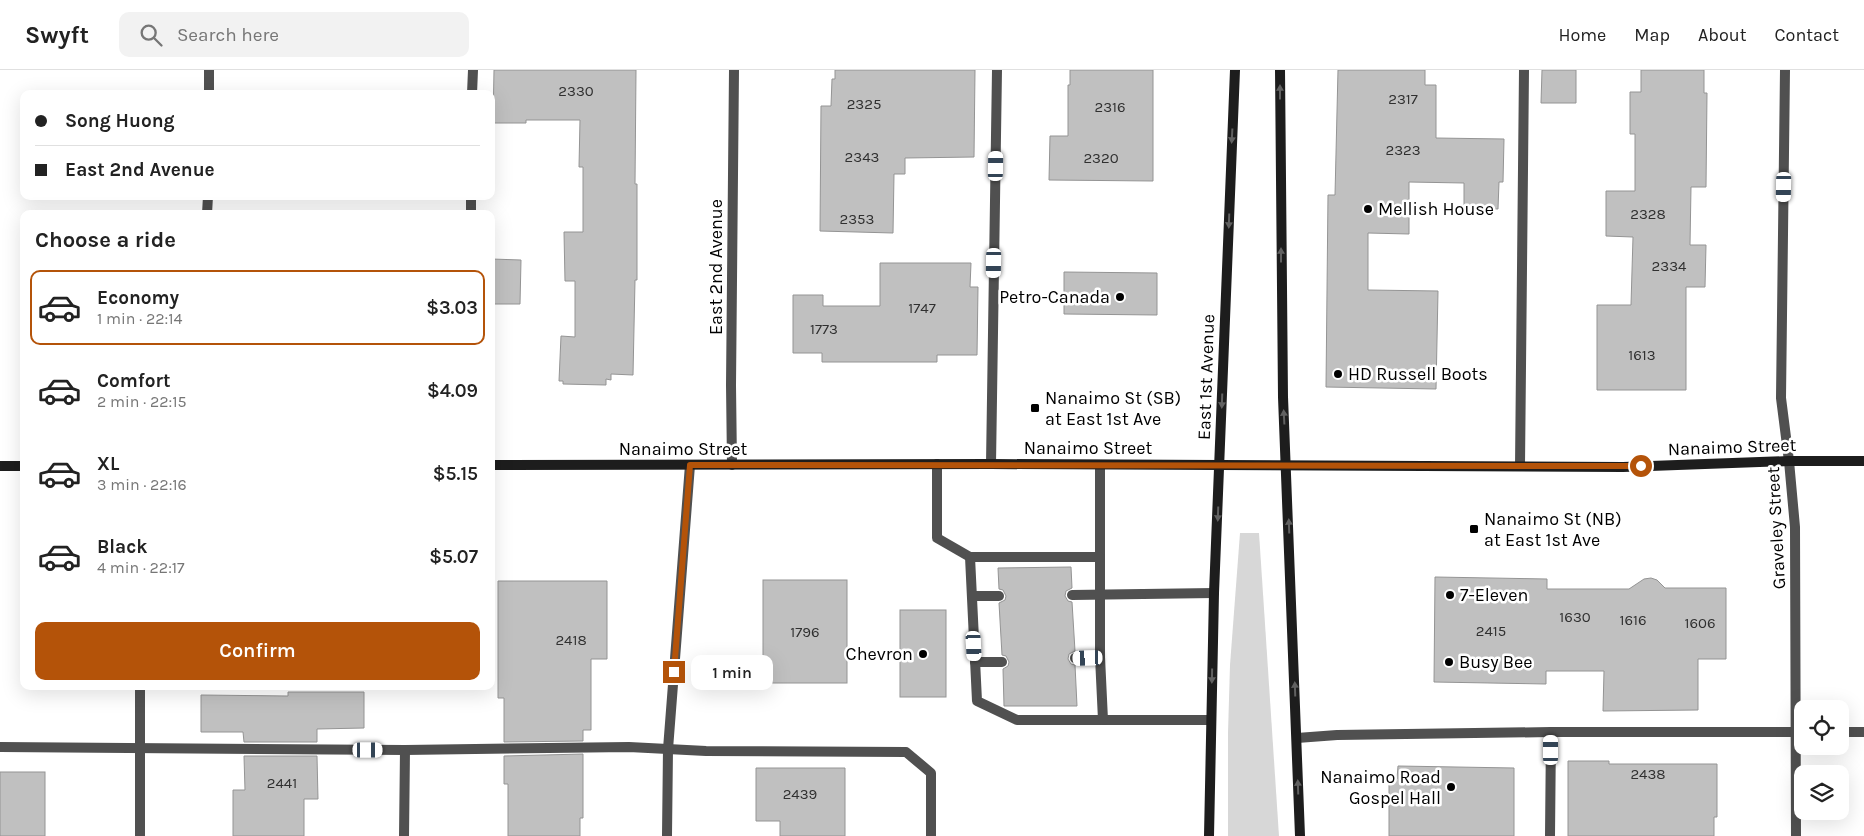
<!DOCTYPE html>
<html lang="en">
<head>
<meta charset="utf-8">
<style>
	body { margin:0; font-family:Karla,sans-serif; background:#f2f2f2; color:#222; height:100vh; display:flex; flex-direction:column; font-size:19px; white-space:nowrap }
	* { box-sizing:border-box; margin:0 }
	p { font-size:16px; color:#767676 }
	.icon { flex:none; width:28px; height:28px; fill:none; stroke:currentColor; stroke-width:2; stroke-linecap:round; stroke-linejoin:round }
	.map { position:relative; flex:1; overflow:hidden }
	.panel { position:absolute; left:20px; top:140px; width:475px; height:480px; display:flex; flex-direction:column; background:#fff; border-radius:10px; box-shadow:0 5px 20px #0002 }
	.panel>* { flex:none }
	.top-card { position:absolute; left:20px; top:20px; width:475px; height:110px; border-radius:10px; box-shadow:0 5px 20px #0002; display:grid; align-content:center; height:110px; padding:0 15px; background:#fff }
	.tools { position:absolute; left:1794px; top:630px; display:grid; gap:10px }
	.tools a { display:grid; place-items:center; width:55px; height:55px; border-radius:10px; background:#fff; box-shadow:0 5px 20px #0002; font-size:25px }
	.end { position:absolute; width:22px; height:22px; margin:-11px; border:6px solid #b45309; background:#fff; box-shadow:0 0 0 2px #fff }
	.from { border-radius:50% }
	.bubble { position:absolute; height:35px; border-radius:10px; background:#fff; box-shadow:0 5px 20px #0002; font-size:16px; font-weight:600; line-height:35px; text-align:center }
	.car { position:absolute; width:15px; height:30px; margin:-15px -8px; border-radius:6px; box-shadow:0 0 4px 1px #0007; background:linear-gradient(#fff 24%,#345 0 40%,#fff 0 76%,#345 0 86%,#fff 0) }
	.top-card b { display:flex; align-items:center; gap:18px; height:48px; font-size:19px }
	.top-card b+b { border-top:1px solid #e0e0e0 }
	.top-card i { width:12px; height:12px; background:#222 }
	ul { padding:0; list-style:none }
	li { display:flex; align-items:center; gap:15px; height:75px; margin:0 10px 8px; padding:0 5px; border:2px solid transparent; border-radius:10px }
	li div { flex:1 }
	li b { display:block; font-size:19px }
	li em { font-style:normal; font-weight:600 }
	li.active { border-color:#b45309 }
	li>.icon { width:45px; height:45px; stroke-width:1.5 }
	h2 { padding:0 15px; font-size:22px; line-height:60px }
	.action { display:flex; gap:10px; margin-top:auto; padding:10px 15px }
	.action a { flex:1; height:58px; border-radius:10px; background:#b45309; color:#fff; font-size:20px; font-weight:600; line-height:58px; text-align:center }
	header { display:flex; align-items:center; gap:30px; box-sizing:border-box; height:70px; padding:0 25px; background:#fff; border-bottom:1px solid #e0e0e0 }
	header strong { font-size:24px }
	nav { display:flex; gap:28px; margin-inline-start:auto; font-size:18px }
	.search { width:350px; height:45px; background:#f2f2f2; display:flex; align-items:center; gap:12px; box-sizing:border-box; padding:0 18px; border-radius:10px; color:#767676; font-size:19px }
	.map>svg:first-child { display:block }
</style>
</head>
<body>
<header>
<strong>Swyft</strong>
<div class="search"><svg class="icon" aria-label="search" viewBox="0 0 24 24"><circle cx="10" cy="10" r="6"/><path d="M15 15l6 6"/></svg>Search here</div>
<nav><a>Home</a><a>Map</a><a>About</a><a>Contact</a></nav>
</header>
<div class="map">
<svg width="1864" height="766" viewBox="0 0 1864 766">
	<rect width="100%" height="100%" fill="#fff"/>
	<!-- green -->
	<polygon fill="#d7d7d7" points="1240,463 1259,463 1279,766 1228,766 1228,663 1230,595"/>
	<!-- building -->
	<g fill="#c0c0c0" stroke="#949494">
		<polygon points="494,0 636,0 635,114 637,114 637,210 635,210 633,305 611,304 611,310 606,309 606,315 563,314 563,311 559,311 561,266 575,267 575,211 565,211 564,162 583,162 583,97 579,97 580,50 526,50 526,53 493,53"/>
		<polygon points="835,0 975,0 974,87 905,88 905,104 894,104 893,163 820,161 821,36 831,36 832,9 835,9"/>
		<polygon points="1070,0 1153,0 1153,111 1049,110 1050,66 1068,66 1068,15 1070,15"/>
		<polygon points="1338,0 1425,0 1425,15 1436,15 1436,68 1504,69 1503,112 1499,112 1498,139 1464,138 1464,113 1409,112 1409,164 1368,163 1368,220 1438,221 1436,319 1326,317 1328,125 1335,125"/>
		<polygon points="1542,0 1576,0 1576,33 1541,33"/>
		<polygon points="1641,0 1704,0 1704,23 1707,23 1706,117 1691,117 1690,175 1706,175 1705,217 1686,217 1686,320 1597,320 1597,235 1631,235 1633,167 1606,166 1606,121 1635,121 1635,64 1630,64 1630,22 1641,22"/>
		<polygon points="491,189 521,190 520,234 491,234"/>
		<polygon points="880,193 971,193 970,217 978,217 977,285 937,285 937,292 822,292 822,283 793,283 793,225 823,225 823,236 880,236"/>
		<polygon points="1064,202 1157,203 1157,245 1064,244"/>
		<polygon points="1071,497 1072,518 1066,521 1065,526 1068,531 1072,532 1075,581 1069,584 1068,589 1071,594 1075,595 1077,636 1004,636 1003,599 1008,596 1009,592 1006,586 1002,585 999,533 1005,530 1006,526 1003,520 999,519 998,498"/>
		<polygon points="1435,507 1547,509 1547,519 1629,519 1644,509 1651,508 1657,510 1665,518 1726,518 1726,589 1698,589 1698,640 1603,641 1604,601 1546,601 1546,614 1434,612"/>
		<rect x="763" y="510" width="84" height="103"/>
		<polygon points="498,511 607,511 607,589 591,589 591,660 583,660 583,671 504,672 504,628 498,628"/>
		<rect x="900" y="540" width="46" height="87"/>
		<polygon points="288,622 364,622 364,658 317,659 317,672 244,672 243,662 201,662 201,625 288,626"/>
		<polygon points="583,684 583,748 580,748 580,766 508,766 508,714 504,714 504,686"/>
		<polygon points="244,686 317,686 318,729 304,729 304,766 233,766 233,720 245,720"/>
		<polygon points="1568,691 1609,691 1609,694 1717,694 1717,747 1714,747 1714,766 1568,766"/>
		<polygon points="1398,696 1514,698 1514,766 1389,766 1389,709 1397,709"/>
		<polygon points="756,698 845,698 845,766 780,766 780,751 756,751"/>
		<rect x="0" y="702" width="45" height="64"/>
	</g>
	<g fill="none" stroke-linecap="round" stroke-linejoin="round">
		<!-- service -->
		<g stroke="#505050" stroke-width="10">
			<polyline points="472,24 473,0"/>
			<polyline points="471,144 471,126"/>
			<polyline points="937,394 937,468 970,487 977,631 1017,650 1211,650"/>
			<polyline points="991,394 997,0"/>
			<polyline points="1100,395 1100,587 1103,650"/>
			<polyline points="1520,396 1524,0"/>
			<polyline points="970,487 1100,487"/>
			<polyline points="1072,525 1214,523"/>
			<polyline points="972,526 999,526"/>
			<polyline points="1075,588 1100,587"/>
			<polyline points="975,592 1002,592"/>
			<polyline points="1840,662 1864,662"/>
			<polyline points="1297,668 1337,665 1551,662 1802,662"/>
			<polyline points="0,677 405,680 629,677 706,681 906,682 931,703 931,766"/>
			<polyline points="404,766 405,680"/>
			<polyline points="1550,766 1551,662"/>
		</g>
		<!-- minor -->
		<g stroke="#505050" stroke-width="10">
			<polyline points="1785,0 1781,328 1789,391 1795,457 1796,766"/>
			<polyline points="209,24 209,0"/>
			<polyline points="207,144 208,126"/>
			<polyline points="732,395 731,315 734,0"/>
			<polyline points="140,616 140,766"/>
			<polyline points="667,766 668,679 690,395"/>
		</g>
		<!-- secondary -->
		<g stroke="#1d1d1d" stroke-width="10">
			<polyline points="1280,0 1283,327 1300,766"/>
			<polyline points="491,395 991,394 1623,397 1789,391 1864,391"/>
			<polyline points="0,396 24,396"/>
			<polyline points="1209,766 1214,523 1235,0"/>
		</g>
	</g>
	<!-- one-way arrows -->
	<defs><path id="oneway-solid" d="M-6-.8H1V-3.2L6.5 0L1 3.2V.8H-6Z" transform="scale(1.25)"/></defs>
	<g fill="#616161">
		<use href="#oneway-solid" transform="translate(1280 22) rotate(-90)"/>
		<use href="#oneway-solid" transform="translate(1232 66) rotate(93)"/>
		<use href="#oneway-solid" transform="translate(1229 151) rotate(92)"/>
		<use href="#oneway-solid" transform="translate(1281 185) rotate(-90)"/>
		<use href="#oneway-solid" transform="translate(1222 331) rotate(92)"/>
		<use href="#oneway-solid" transform="translate(1284 347) rotate(-93)"/>
		<use href="#oneway-solid" transform="translate(1218 444) rotate(92)"/>
		<use href="#oneway-solid" transform="translate(1289 456) rotate(-92)"/>
		<use href="#oneway-solid" transform="translate(1212 606) rotate(91)"/>
		<use href="#oneway-solid" transform="translate(1295 619) rotate(-92)"/>
		<use href="#oneway-solid" transform="translate(1298 717) rotate(-92)"/>
	</g>
	<g fill="none" stroke-linecap="round" stroke-linejoin="round">
		<!-- route -->
		<polyline stroke="#b45309" stroke-width="6" points="674,602 690,395 1641,396"/>
	</g>
	<!-- markers -->
	<g fill="#000" stroke="#fff" stroke-width="2">
		<circle cx="1368" cy="139" r="5"/>
		<circle cx="1120" cy="227" r="5"/>
		<circle cx="1338" cy="304" r="5"/>
		<rect x="1030" y="333" width="10" height="10" rx="2.5"/>
		<rect x="1469" y="454" width="10" height="10" rx="2.5"/>
		<circle cx="1450" cy="525" r="5"/>
		<circle cx="923" cy="584" r="5"/>
		<circle cx="1449" cy="592" r="5"/>
		<circle cx="1451" cy="717" r="5"/>
	</g>
	<g text-anchor="middle" stroke-width="5" stroke-linejoin="round" paint-order="stroke">
		<!-- number labels -->
		<g font-size="15" fill="#303030">
			<text x="576" y="26">2330</text>
			<text x="1403" y="34">2317</text>
			<text x="864" y="39">2325</text>
			<text x="1110" y="42">2316</text>
			<text x="1403" y="85">2323</text>
			<text x="862" y="92">2343</text>
			<text x="1101" y="93">2320</text>
			<text x="1648" y="149">2328</text>
			<text x="857" y="154">2353</text>
			<text x="1669" y="201">2334</text>
			<text x="922" y="243">1747</text>
			<text x="824" y="264">1773</text>
			<text x="1642" y="290">1613</text>
			<text x="1575" y="552">1630</text>
			<text x="1633" y="555">1616</text>
			<text x="1700" y="558">1606</text>
			<text x="1491" y="566">2415</text>
			<text x="805" y="567">1796</text>
			<text x="571" y="575">2418</text>
			<text x="1648" y="709">2438</text>
			<text x="282" y="718">2441</text>
			<text x="800" y="729">2439</text>
		</g>
		<!-- poi labels -->
		<g font-size="18" fill="#000" stroke="#fff" text-anchor="start">
			<text x="1378" y="145">Mellish House</text>
			<text x="1110" y="233" text-anchor="end">Petro-Canada</text>
			<text x="1348" y="310">HD Russell Boots</text>
			<text x="1045" y="334">Nanaimo St (SB)<tspan x="1045" dy="21">at East 1st Ave</tspan></text>
			<text x="1484" y="455">Nanaimo St (NB)<tspan x="1484" dy="21">at East 1st Ave</tspan></text>
			<text x="1460" y="531">7-Eleven</text>
			<text x="913" y="590" text-anchor="end">Chevron</text>
			<text x="1459" y="598">Busy Bee</text>
			<text x="1441" y="713" text-anchor="end">Nanaimo Road<tspan x="1441" dy="21">Gospel Hall</tspan></text>
		</g>
		<!-- street labels -->
		<g font-size="18" fill="#000" stroke="#fff">
			<text transform="translate(716 197) rotate(-90)" y="6">East 2nd Avenue</text>
			<text transform="translate(1206 307) rotate(-88)" y="6">East 1st Avenue</text>
			<text transform="translate(1732 377) rotate(-2)" y="6">Nanaimo Street</text>
			<text x="1088" y="384">Nanaimo Street</text>
			<text x="683" y="385">Nanaimo Street</text>
			<text transform="translate(1776 458) rotate(-93)" y="6">Graveley Street</text>
		</g>
	</g>
</svg>
<div class="tools">
<a><svg class="icon" aria-label="locate" viewBox="0 0 24 24"><circle cx="12" cy="12" r="6"/><path d="M12 2v4M12 18v4M2 12h4M18 12h4"/></svg></a>
<a><svg class="icon" aria-label="layers" viewBox="0 0 24 24"><path d="M12 4l9 5-9 5-9-5zM3 14l9 5 9-5"/></svg></a>
</div>
<i class="end from" style="left:1641px;top:396px"></i>
<i class="end" style="left:674px;top:602px"></i>
<div class="bubble" style="left:691px;top:585px;width:82px">1 min</div>
<i class="car" style="left:996px;top:96px;rotate:1deg"></i>
<i class="car" style="left:1784px;top:117px;rotate:181deg"></i>
<i class="car" style="left:994px;top:193px;rotate:181deg"></i>
<i class="car" style="left:974px;top:576px;rotate:177deg"></i>
<i class="car" style="left:1088px;top:588px;rotate:268deg"></i>
<i class="car" style="left:368px;top:680px;rotate:90deg"></i>
<i class="car" style="left:1551px;top:680px;rotate:0deg"></i>
<div class="top-card">
<b><i class="from"></i>Song Huong</b>
<b><i></i>East 2nd Avenue</b>
</div>
<section class="panel">
<h2>Choose a ride</h2>
<ul>
<li class="active"><svg class="icon" aria-label="car" viewBox="0 0 24 24"><path d="M5 17H2v-5l4-1 3-4h7l3 4 3 1v5h-3M9 17h6M6 11h13"/><circle cx="7" cy="17" r="2"/><circle cx="17" cy="17" r="2"/></svg><div><b>Economy</b><p>1 min · 22:14</p></div><em>$3.03</em></li>
<li><svg class="icon" aria-label="car" viewBox="0 0 24 24"><path d="M5 17H2v-5l4-1 3-4h7l3 4 3 1v5h-3M9 17h6M6 11h13"/><circle cx="7" cy="17" r="2"/><circle cx="17" cy="17" r="2"/></svg><div><b>Comfort</b><p>2 min · 22:15</p></div><em>$4.09</em></li>
<li><svg class="icon" aria-label="car" viewBox="0 0 24 24"><path d="M5 17H2v-5l4-1 3-4h7l3 4 3 1v5h-3M9 17h6M6 11h13"/><circle cx="7" cy="17" r="2"/><circle cx="17" cy="17" r="2"/></svg><div><b>XL</b><p>3 min · 22:16</p></div><em>$5.15</em></li>
<li><svg class="icon" aria-label="car" viewBox="0 0 24 24"><path d="M5 17H2v-5l4-1 3-4h7l3 4 3 1v5h-3M9 17h6M6 11h13"/><circle cx="7" cy="17" r="2"/><circle cx="17" cy="17" r="2"/></svg><div><b>Black</b><p>4 min · 22:17</p></div><em>$5.07</em></li>
</ul>
<div class="action"><a>Confirm</a></div>
</section>
</div>
</body>
</html>
